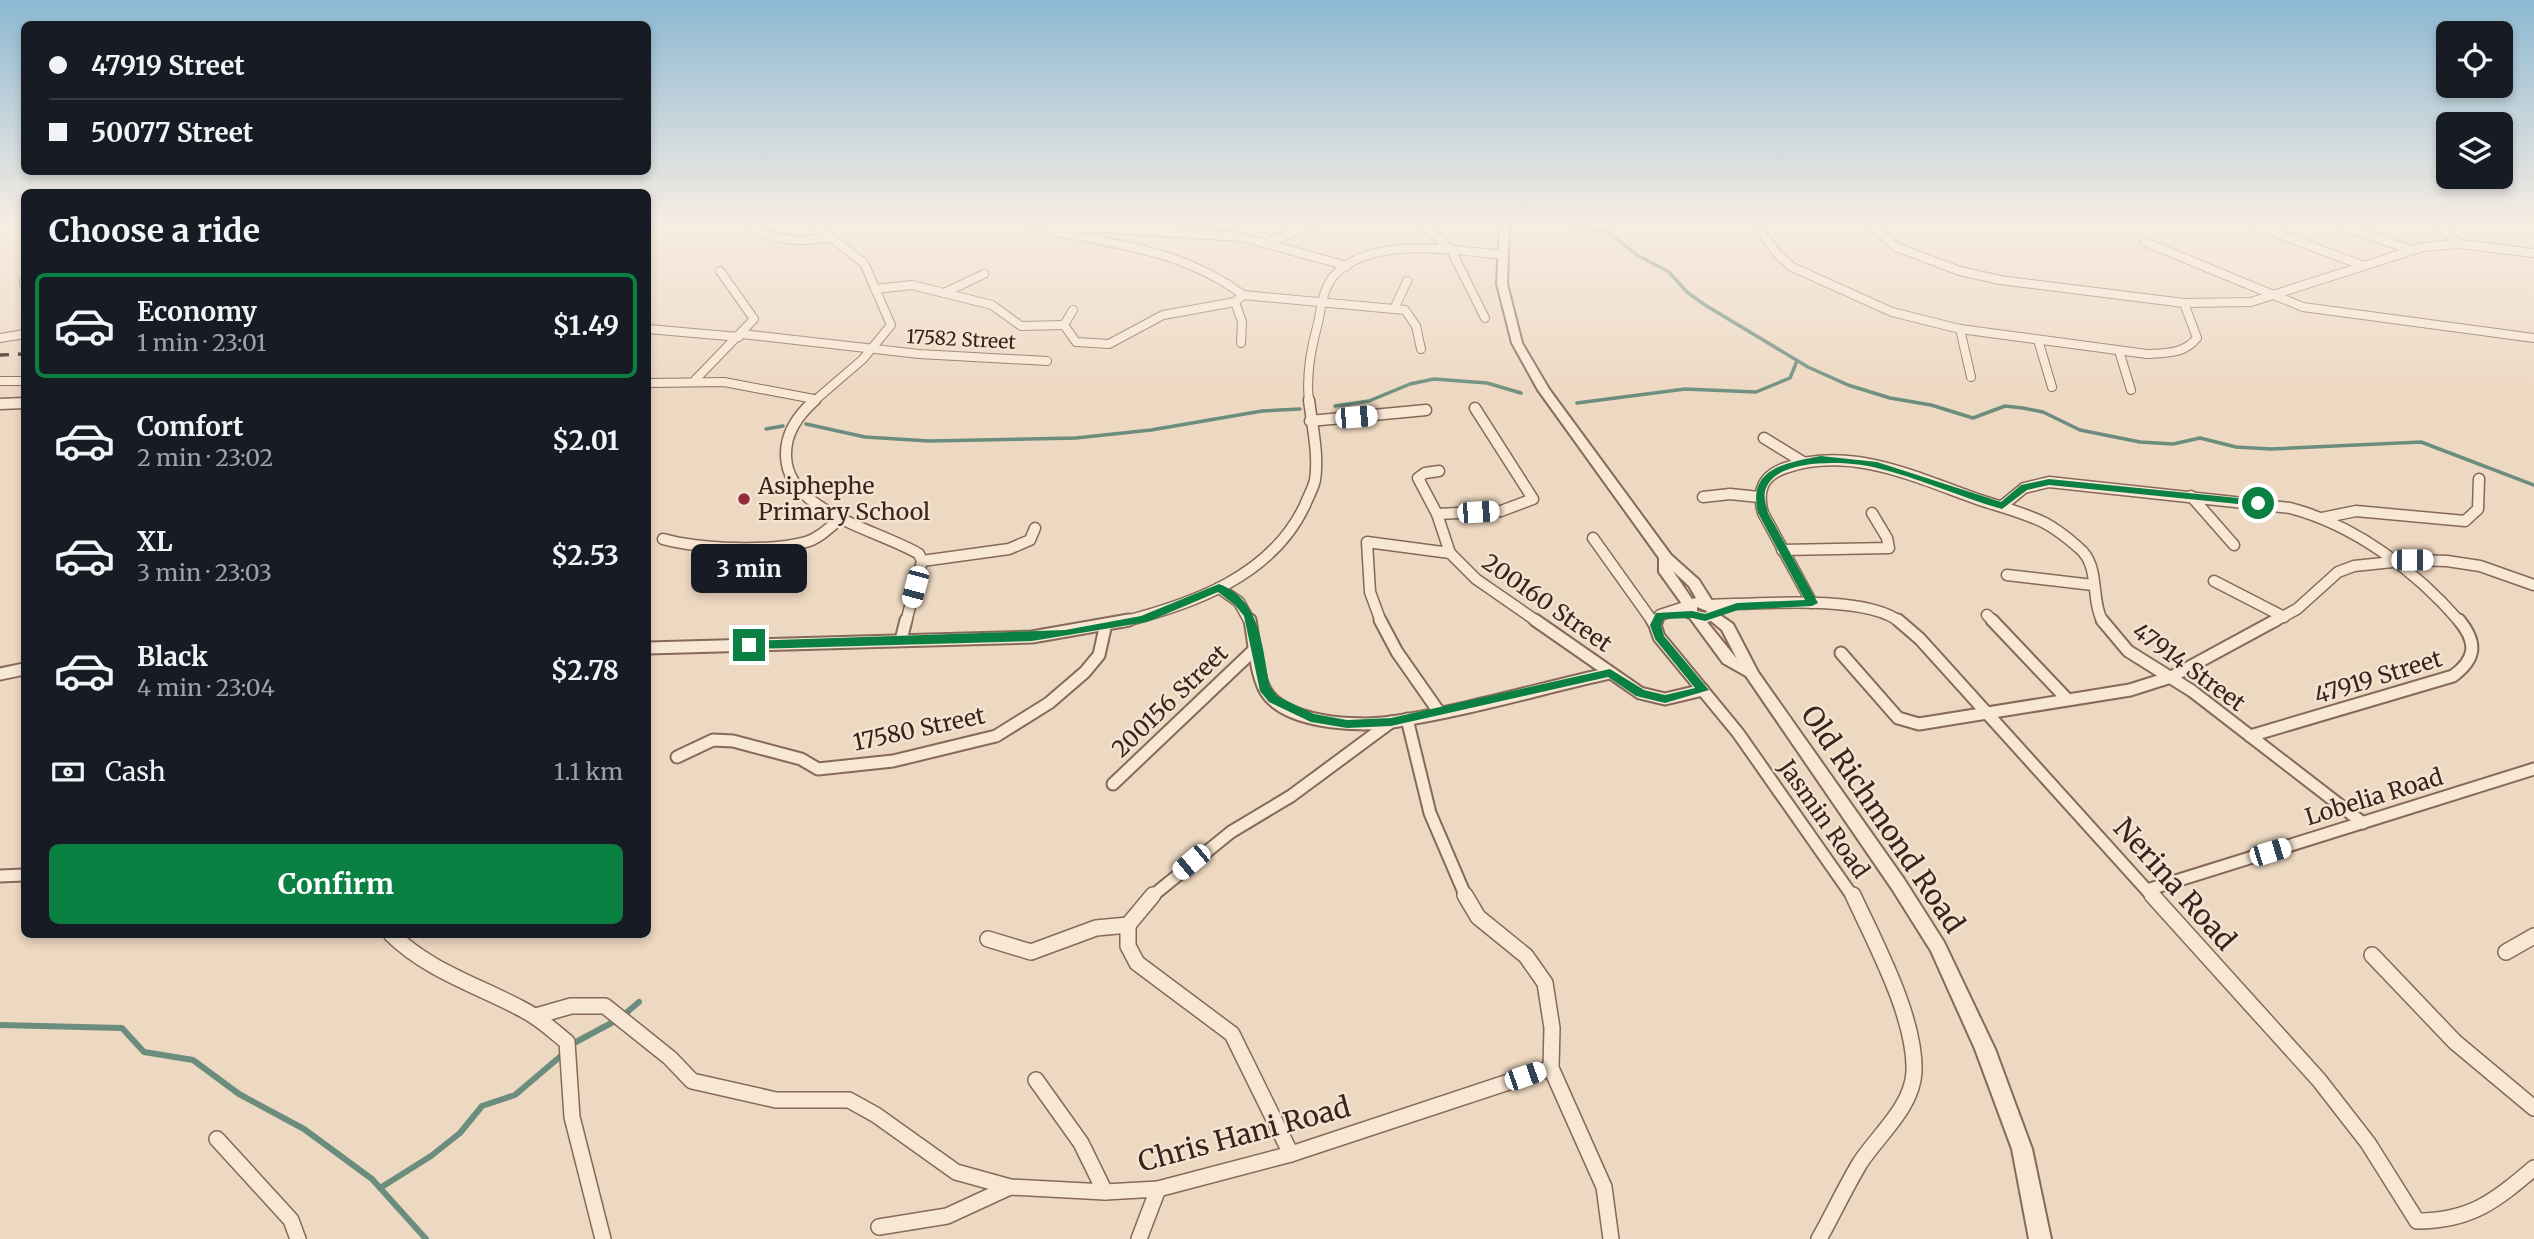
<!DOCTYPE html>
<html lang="en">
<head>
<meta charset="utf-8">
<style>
	body { margin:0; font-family:Merriweather,serif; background:#242831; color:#f1f3f6; height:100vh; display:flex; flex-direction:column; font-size:26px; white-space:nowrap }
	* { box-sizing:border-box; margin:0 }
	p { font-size:23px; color:#9ea1a6 }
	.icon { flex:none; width:38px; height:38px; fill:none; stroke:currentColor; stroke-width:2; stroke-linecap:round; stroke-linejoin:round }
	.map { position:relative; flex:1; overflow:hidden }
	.drawer { position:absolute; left:21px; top:189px; width:630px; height:749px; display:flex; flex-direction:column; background:#171b24; border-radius:10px; box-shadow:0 4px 10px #0003 }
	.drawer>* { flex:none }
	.banner { position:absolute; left:21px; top:21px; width:630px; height:154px; border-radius:10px; box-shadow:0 4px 10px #0003; display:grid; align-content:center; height:154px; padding:0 28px; background:#171b24 }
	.controls { position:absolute; left:2436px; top:21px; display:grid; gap:14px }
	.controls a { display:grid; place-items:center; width:77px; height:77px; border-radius:10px; background:#171b24; box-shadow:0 4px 10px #0003; font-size:35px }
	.end { position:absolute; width:32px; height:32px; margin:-16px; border:9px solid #0b8043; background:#fff; box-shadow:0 0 0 4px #fff }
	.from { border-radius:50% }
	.bubble { position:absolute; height:49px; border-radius:10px; background:#171b24; box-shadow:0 4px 10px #0003; font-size:23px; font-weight:700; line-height:49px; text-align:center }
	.car { position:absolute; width:21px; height:42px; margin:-21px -10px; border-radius:9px; box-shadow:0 0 5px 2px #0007; background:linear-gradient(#fff 24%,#345 0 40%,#fff 0 76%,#345 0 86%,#fff 0) }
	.banner b { display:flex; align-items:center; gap:24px; height:66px; font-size:26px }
	.banner b+b { border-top:2px solid #363941 }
	.banner i { width:18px; height:18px; background:#f1f3f6 }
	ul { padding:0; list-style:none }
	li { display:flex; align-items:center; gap:21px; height:105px; margin:0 14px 10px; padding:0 14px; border:4px solid transparent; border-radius:10px }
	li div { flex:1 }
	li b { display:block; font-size:26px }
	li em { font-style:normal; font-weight:700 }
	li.selected { border-color:#0b8043 }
	li>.icon { width:63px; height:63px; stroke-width:1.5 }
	h2 { padding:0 28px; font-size:32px; line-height:84px }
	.pay { display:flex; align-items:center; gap:18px; height:77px; padding:0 28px; font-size:26px }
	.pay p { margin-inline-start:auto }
	.button { display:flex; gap:14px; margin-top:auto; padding:14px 28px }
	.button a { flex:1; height:80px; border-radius:10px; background:#0b8043; color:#fff; font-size:28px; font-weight:700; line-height:80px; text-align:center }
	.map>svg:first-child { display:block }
</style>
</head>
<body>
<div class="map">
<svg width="2534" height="1239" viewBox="0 0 2534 1239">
	<rect width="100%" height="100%" fill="#edd8c1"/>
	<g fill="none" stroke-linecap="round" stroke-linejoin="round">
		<!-- stream-far1 -->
		<g stroke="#6b8d7e" stroke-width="3.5">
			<polyline points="1570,224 1607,231 1637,255 1669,272 1687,292 1705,305 1808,367 1848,385 1890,398 1931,405 1973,418 2005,406 2023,408 2043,412 2080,430 2140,442 2173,444 2200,438 2236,447 2271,449 2421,442 2534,485"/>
			<polyline points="1577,403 1685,389 1756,392 1790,378 1797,361"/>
			<polyline points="1335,406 1369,401 1410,384 1434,379 1487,383 1521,393"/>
			<polyline points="806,424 865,437 929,441 1076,438 1151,430 1262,411 1300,409"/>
			<polyline points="766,429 783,426"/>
		</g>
		<!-- stream -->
		<g stroke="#6b8d7e" stroke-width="6">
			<polyline points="626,1013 639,1002"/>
			<polyline points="0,1025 122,1028 144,1052 193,1060 239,1094 304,1129 372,1179 426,1239"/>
			<polyline points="574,1043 617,1020"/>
			<polyline points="380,1188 431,1156 460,1133 482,1106 515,1095 562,1055"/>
		</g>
		<!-- minor-far3 casing -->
		<g stroke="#866959" stroke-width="10">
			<g id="minor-far3">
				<path d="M747,224C775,241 798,243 830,237"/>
				<polyline points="1031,224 1242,237 1347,266"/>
				<polyline points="1423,224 1451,250 1485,318"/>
				<path d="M1756,224L1778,255L1792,267L1892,312L1960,329L2147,354C2166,353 2184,354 2197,338L2184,303"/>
				<polyline points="1870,224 1896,247 1960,271 2000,280 2184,303 2251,302 2423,247 2460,244 2534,253"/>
				<polyline points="2252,224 2364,266"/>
				<polyline points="2436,224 2460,244"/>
				<polyline points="2345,227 2411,250"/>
				<path d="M1053,231C1121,245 1186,252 1243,295"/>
				<polyline points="1269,242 1313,224"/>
				<polyline points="2145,242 2303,307 2534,338"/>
				<polyline points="24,280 24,284"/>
				<polyline points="875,289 912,285 992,305 1021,326 1064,325"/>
				<polyline points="946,292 984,274"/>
				<polyline points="1235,302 1242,322 1241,343"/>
				<polyline points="1395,307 1407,281"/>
				<polyline points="1064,325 1076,342 1109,344 1163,315 1235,302 1243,295 1405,310 1416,326 1421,349"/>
				<polyline points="1064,325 1073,310"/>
				<polyline points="648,329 739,337"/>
				<polyline points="1960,329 1971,377"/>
				<polyline points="742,334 919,354 1047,361"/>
				<polyline points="0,338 24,334"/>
				<polyline points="2038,340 2052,387"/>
				<polyline points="2119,351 2131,390"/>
				<polyline points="695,380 754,319 720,271"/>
				<polyline points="0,381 24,381"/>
				<polyline points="648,383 724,382 814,399"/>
				<polyline points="813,402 863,359 891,325 864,263 813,224"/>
				<path d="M1309,402C1306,374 1311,349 1318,323C1321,308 1323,289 1333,277C1368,235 1454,250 1502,255"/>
			</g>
		</g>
		<!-- minor-far2 casing -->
		<g stroke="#866959" stroke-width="13">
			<g id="minor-far2">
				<path d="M815,400C798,415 785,433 786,456C787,512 879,530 919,554L922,561L906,622"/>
				<polyline points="0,404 24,403"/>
				<polyline points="1310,421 1426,410"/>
				<polyline points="1764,438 1803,462"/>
				<polyline points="1439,471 1425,473 1418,478 1437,514 1450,553"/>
				<polyline points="2191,496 2234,545"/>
				<polyline points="1703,497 1730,494 1759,497"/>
				<path d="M2002,506L2024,488L2049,482L2290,508C2355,525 2416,571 2460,622"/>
				<polyline points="1437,514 1501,511 1533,499 1475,408"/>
				<polyline points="2322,518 2356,511 2465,521 2478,509 2479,479"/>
				<polyline points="1593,538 1653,622"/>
				<path d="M663,539C700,549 769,552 806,542C820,538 831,526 842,517"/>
				<polyline points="1782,550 1889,548 1887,538 1872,513"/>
				<polyline points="922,561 1009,549 1030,540 1035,528"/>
				<polyline points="2007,575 2093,585"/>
				<polyline points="2214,581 2284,617"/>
				<polyline points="1219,588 1239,602 1250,622"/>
				<path d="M1812,603L1763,513C1757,491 1762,476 1785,468C1851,445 1917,478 1980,500C2001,507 2025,513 2045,523C2056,529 2069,539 2079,548C2101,566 2090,600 2103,622"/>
				<path d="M1710,605C1755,604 1866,594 1900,622"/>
				<polyline points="1987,615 1994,622"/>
				<path d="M1122,622C1193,604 1272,576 1305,505C1308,497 1313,489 1315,480C1319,455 1312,425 1309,400"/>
				<polyline points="1381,622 1370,592 1367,542 1450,553 1476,579 1538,622"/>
				<polyline points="1656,622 1660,615 1688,606"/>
				<polyline points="2273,622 2297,609 2338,572 2354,566 2412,560 2447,561 2480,566 2534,585"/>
			</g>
		</g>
		<!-- minor-far1 casing -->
		<g stroke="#866959" stroke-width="15">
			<g id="minor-far1">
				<path d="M1250,620C1254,641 1255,669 1264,688C1281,724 1359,727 1392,722C1465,711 1538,689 1610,673"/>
				<polyline points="1380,620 1397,652 1439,712"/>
				<polyline points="1535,620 1640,693 1665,699 1703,690"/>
				<polyline points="1652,620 1655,625"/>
				<polyline points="1657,620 1655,625 1659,637 1738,733 1853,897"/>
				<polyline points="1898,620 1920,639 2153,897"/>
				<polyline points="1992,620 2066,698"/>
				<polyline points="2102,620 2128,651 2192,691 2363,823"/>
				<polyline points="901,640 906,620"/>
				<polyline points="648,648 1032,637 1129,620"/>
				<polyline points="1841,653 1898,718 1919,724 2130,690 2171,677 2276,620"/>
				<polyline points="0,674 24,669"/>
				<polyline points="1407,719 1430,813 1466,897"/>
				<path d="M2250,736L2453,676C2476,659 2478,643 2459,620"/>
				<polyline points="677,757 713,740 733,741 801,759 818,769 893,761 996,736 1049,703 1085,672 1099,655 1105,628"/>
				<polyline points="1113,784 1255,649"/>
				<polyline points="0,876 24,875"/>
				<polyline points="2147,890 2534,769"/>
				<polyline points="1151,897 1231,832 1291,796 1391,722"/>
			</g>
		</g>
		<!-- minor casing -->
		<g stroke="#866959" stroke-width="18">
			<g id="minor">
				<polyline points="1465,895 1478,917 1526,956 1545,983 1552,1028 1551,1068 1604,1187 1611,1239"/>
				<path d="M2152,895L2319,1080L2368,1143L2417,1221C2471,1221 2495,1201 2534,1168"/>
				<polyline points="1128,925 1128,946 1137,963 1232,1034 1291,1154"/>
				<path d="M391,934C428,970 474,984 518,1007C537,1016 551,1029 567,1042L572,1117L603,1239"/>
				<polyline points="988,939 1031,952 1096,928 1128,925 1153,895"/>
				<polyline points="2506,952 2534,936"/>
				<polyline points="2372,955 2455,1042 2534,1108"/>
				<polyline points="536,1016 571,1006 605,1006 670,1058 692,1081 776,1100 849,1100 876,1115 956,1172 1010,1187 1105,1192 1158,1189 1291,1154 1551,1068"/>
				<polyline points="1036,1080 1081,1143 1105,1192"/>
				<polyline points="217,1139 291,1220 298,1239"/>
				<polyline points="879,1227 947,1216 1010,1187"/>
				<polyline points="1139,1239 1158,1189"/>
				<path d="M1819,1239C1833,1214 1845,1188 1860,1163C1878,1135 1912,1108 1914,1072C1916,1018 1875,943 1853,895"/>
			</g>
		</g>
		<!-- tertiary casing -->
		<g stroke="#866959" stroke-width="4">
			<path id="tertiary" d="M1500,224H1509L1507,284L1522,343L1549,389L1671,555L1699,580L1714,604L1721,609L1720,615L1733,624L1758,672L1904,879L1944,942L1995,1049L2032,1149L2051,1239H2029L2012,1149L1975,1049L1931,951L1892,889L1746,676L1723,663L1690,618L1687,617L1682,604L1659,572V558L1538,390L1512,343L1497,284ZM1673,571L1689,586L1696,598L1692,599ZM1697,607L1707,611L1706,613L1697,611ZM1711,621L1722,630L1737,659L1707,622Z"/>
		</g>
		<!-- minor-far3 -->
		<use href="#minor-far3" stroke="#f8e7d4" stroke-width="8"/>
		<!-- minor-far2 -->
		<use href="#minor-far2" stroke="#f8e7d4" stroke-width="10"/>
		<!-- minor-far1 -->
		<use href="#minor-far1" stroke="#f8e7d4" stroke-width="11"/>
		<!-- minor -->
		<use href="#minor" stroke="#f8e7d4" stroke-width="15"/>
		<!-- tertiary -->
		<use href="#tertiary" fill="#f8e7d4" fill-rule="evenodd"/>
		<!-- rail -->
		<polyline stroke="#36241d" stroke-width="3.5" stroke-dasharray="9 9" stroke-linecap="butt" points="0,355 24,354"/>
	</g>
	<!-- sky -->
	<linearGradient id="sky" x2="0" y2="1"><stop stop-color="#8cb8d2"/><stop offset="0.56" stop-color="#f7ede3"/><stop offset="1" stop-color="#f7ede3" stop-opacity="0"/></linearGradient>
	<rect width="2534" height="398" fill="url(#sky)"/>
	<!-- route -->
	<path fill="#0b8043" d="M1821,456L1877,462L2001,502L2021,485L2049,479L2258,500L2263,503L2258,506L2049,485L2027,490L2002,509C1959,497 1917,477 1873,467C1847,461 1780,458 1767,486C1762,495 1766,504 1768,513L1818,603L1812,606L1738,610L1705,621L1692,618L1664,619L1661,625L1664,636L1709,690L1665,703L1636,696L1608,677L1391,726L1347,728L1311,722L1269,702L1260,691L1244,616L1235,605L1218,592L1147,622L1032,641L749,649L743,645L749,641L1065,630L1141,616L1219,584C1262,600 1262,649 1270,687L1277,696L1314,714L1347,720L1391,718L1610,669L1644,690L1665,695L1695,688L1655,639L1650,625L1656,613L1692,611L1705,614L1737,603L1805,600L1758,513C1747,467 1787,463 1821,456Z"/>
	<!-- markers -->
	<circle fill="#942a3e" stroke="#f4e3d0" stroke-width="2.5" cx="744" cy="499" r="7"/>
	<g text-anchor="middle" stroke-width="5" stroke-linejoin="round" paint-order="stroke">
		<!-- far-street labels -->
		<g font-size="19" fill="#36241d" stroke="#f4e3d0">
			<text transform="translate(961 339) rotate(3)" y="7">17582 Street</text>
		</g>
		<!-- poi labels -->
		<g font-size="23" fill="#36241d" stroke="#f4e3d0" text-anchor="start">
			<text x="758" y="494">Asiphephe<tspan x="758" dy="26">Primary School</tspan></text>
		</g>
		<!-- street labels -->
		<g font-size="23" fill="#36241d" stroke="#f4e3d0">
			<text transform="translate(1547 603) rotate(35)" y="8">200160 Street</text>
			<text transform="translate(2189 667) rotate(36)" y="8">47914 Street</text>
			<text transform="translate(2378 677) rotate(-17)" y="8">47919 Street</text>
			<text transform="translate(1170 701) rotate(-44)" y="8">200156 Street</text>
			<text transform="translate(919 729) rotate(-12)" y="8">17580 Street</text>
			<text transform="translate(2374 797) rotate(-17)" y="8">Lobelia Road</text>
			<text transform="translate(1824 819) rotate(55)" y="8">Jasmin Road</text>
		</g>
		<!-- near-street labels -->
		<g font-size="28" fill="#36241d" stroke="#f4e3d0">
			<text transform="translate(1883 819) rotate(56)" y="10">Old Richmond Road</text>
			<text transform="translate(2175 884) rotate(48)" y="10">Nerina Road</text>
			<text transform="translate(1244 1134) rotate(-15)" y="10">Chris Hani Road</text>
		</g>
	</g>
</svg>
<div class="controls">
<a><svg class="icon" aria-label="locate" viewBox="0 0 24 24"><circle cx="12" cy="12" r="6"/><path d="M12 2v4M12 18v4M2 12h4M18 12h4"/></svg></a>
<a><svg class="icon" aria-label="layers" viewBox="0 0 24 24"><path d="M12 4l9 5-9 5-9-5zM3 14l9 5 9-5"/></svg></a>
</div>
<i class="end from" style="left:2258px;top:503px"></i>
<i class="end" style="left:749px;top:645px"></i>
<div class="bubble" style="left:691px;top:544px;width:116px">3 min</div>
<i class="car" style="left:1356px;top:417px;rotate:85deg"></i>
<i class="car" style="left:1478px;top:512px;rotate:86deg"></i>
<i class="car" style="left:2412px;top:560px;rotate:90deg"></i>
<i class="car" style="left:915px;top:587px;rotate:195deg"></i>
<i class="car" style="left:2270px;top:852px;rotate:73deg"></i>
<i class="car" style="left:1191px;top:862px;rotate:230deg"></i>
<i class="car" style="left:1525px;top:1076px;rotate:71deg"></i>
<div class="banner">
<b><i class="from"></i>47919 Street</b>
<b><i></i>50077 Street</b>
</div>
<section class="drawer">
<h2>Choose a ride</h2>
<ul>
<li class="selected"><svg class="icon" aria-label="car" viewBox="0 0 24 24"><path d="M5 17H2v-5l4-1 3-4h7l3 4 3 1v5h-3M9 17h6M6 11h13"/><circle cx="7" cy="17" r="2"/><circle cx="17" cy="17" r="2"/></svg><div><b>Economy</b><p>1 min · 23:01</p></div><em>$1.49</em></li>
<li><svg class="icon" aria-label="car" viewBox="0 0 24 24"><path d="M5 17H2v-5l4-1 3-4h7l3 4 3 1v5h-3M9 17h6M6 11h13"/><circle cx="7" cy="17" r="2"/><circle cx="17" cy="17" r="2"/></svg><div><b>Comfort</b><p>2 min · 23:02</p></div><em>$2.01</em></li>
<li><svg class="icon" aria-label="car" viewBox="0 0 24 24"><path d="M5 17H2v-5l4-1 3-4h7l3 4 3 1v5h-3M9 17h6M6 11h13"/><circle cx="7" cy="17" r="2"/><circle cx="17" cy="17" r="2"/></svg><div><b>XL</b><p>3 min · 23:03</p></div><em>$2.53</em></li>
<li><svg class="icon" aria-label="car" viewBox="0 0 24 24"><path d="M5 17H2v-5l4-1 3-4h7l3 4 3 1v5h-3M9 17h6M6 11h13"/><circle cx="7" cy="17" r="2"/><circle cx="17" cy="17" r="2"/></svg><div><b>Black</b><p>4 min · 23:04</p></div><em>$2.78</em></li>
</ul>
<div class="pay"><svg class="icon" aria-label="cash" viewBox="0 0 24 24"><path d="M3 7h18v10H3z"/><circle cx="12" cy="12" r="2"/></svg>Cash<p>1.1 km</p></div>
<div class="button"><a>Confirm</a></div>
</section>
</div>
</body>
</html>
